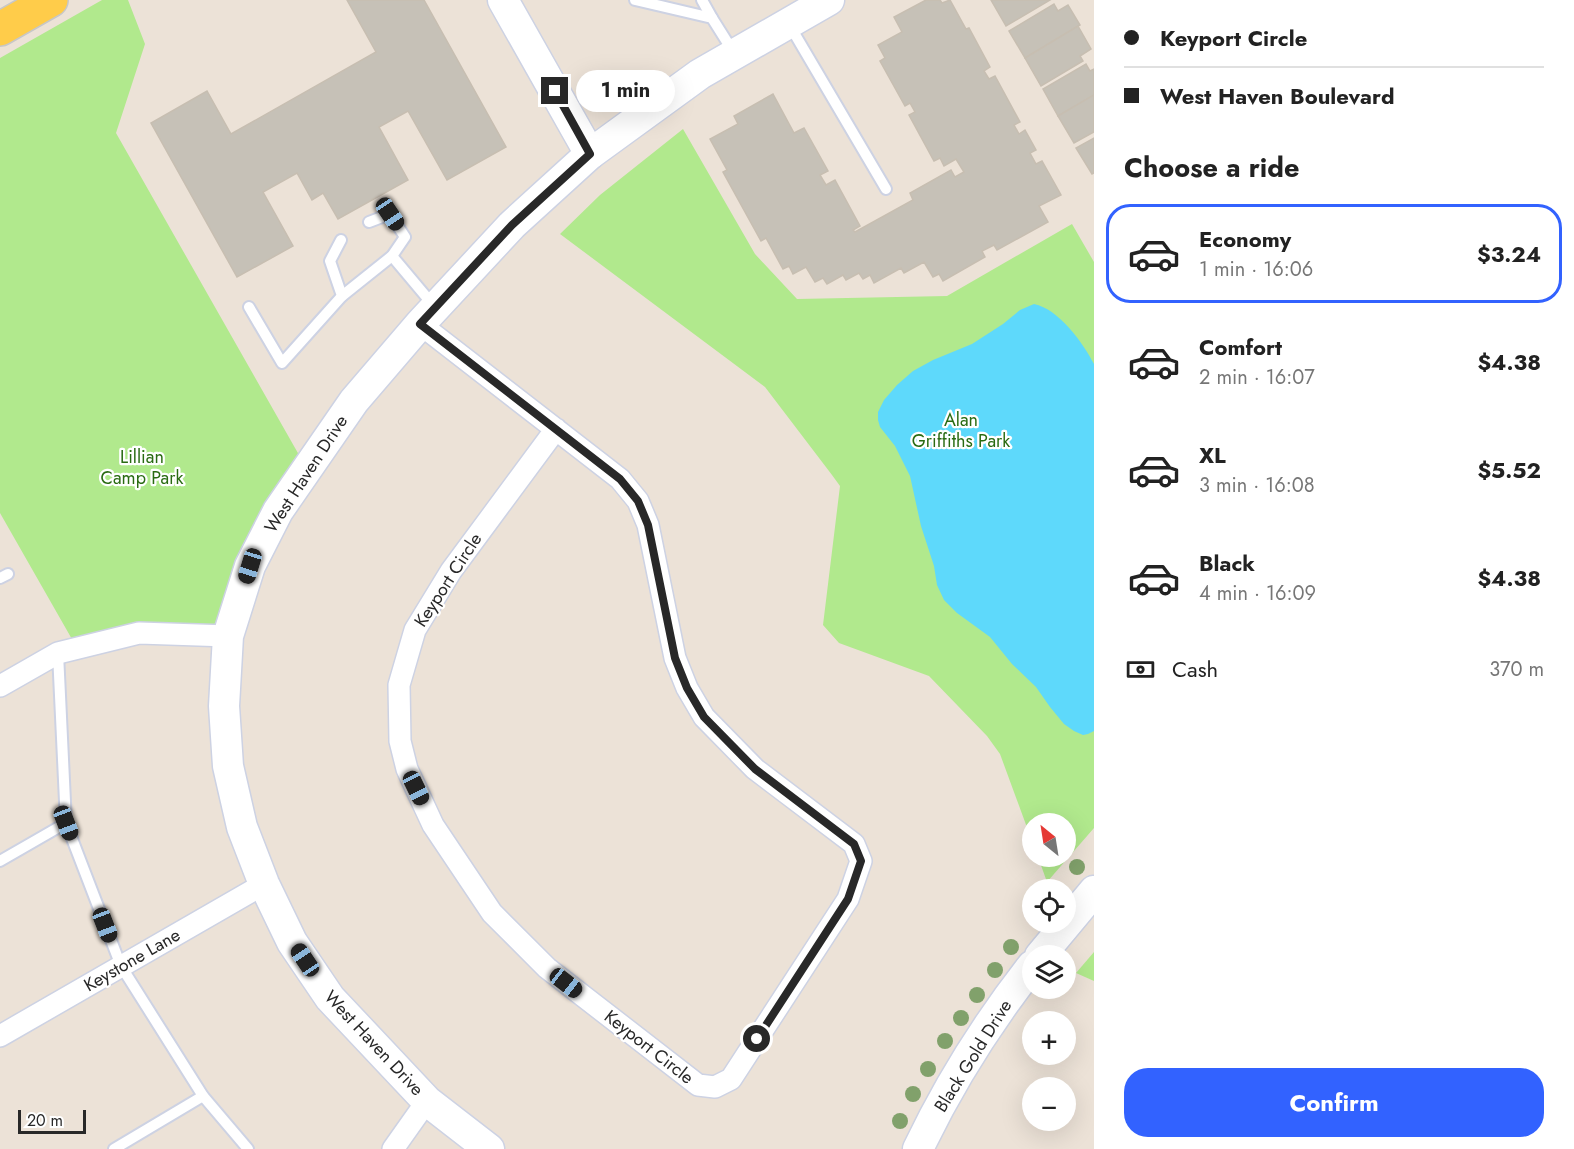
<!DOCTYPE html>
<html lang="en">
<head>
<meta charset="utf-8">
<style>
	body { margin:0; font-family:Jost,sans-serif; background:#f2f2f2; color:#222; height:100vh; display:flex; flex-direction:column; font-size:22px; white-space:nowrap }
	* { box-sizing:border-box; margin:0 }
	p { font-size:20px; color:#767676 }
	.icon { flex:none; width:33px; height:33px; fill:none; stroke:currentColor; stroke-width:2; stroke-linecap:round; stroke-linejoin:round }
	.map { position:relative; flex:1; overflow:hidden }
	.side { display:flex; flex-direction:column; background:#fff; width:480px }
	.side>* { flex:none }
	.hud { display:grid; align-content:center; height:132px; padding:0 30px; background:#fff }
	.needle { width:39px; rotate:330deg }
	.fabs { position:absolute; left:1022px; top:813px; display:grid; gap:12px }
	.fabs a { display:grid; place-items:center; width:54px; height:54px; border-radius:50%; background:#fff; box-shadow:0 6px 24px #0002; font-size:30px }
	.scale { position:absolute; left:18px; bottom:15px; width:68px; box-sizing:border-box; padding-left:6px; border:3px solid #282828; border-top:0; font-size:16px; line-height:21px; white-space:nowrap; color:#282828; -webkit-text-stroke:4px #fff; paint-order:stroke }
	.end { position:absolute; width:27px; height:27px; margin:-14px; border:8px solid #282828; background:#fff; box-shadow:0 0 0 3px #fff }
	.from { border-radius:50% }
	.bubble { position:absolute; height:42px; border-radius:21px; background:#fff; box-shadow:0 6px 24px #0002; font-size:20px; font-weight:700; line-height:42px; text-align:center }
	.car { position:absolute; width:18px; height:36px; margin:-18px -9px; border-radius:8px; box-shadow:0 0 4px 2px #0007; background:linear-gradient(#222 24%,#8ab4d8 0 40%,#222 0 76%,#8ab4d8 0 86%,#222 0) }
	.hud b { display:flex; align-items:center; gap:21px; height:57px; font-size:22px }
	.hud b+b { border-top:2px solid #e0e0e0 }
	.hud i { width:15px; height:15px; background:#222 }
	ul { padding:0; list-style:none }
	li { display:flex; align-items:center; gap:18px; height:99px; margin:0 12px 9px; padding:0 18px; border:3px solid transparent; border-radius:24px }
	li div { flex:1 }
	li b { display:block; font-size:22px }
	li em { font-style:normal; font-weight:700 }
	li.current { border-color:#3262ff }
	li>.icon { width:54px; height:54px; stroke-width:1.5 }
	h2 { padding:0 30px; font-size:27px; line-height:72px }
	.pay { display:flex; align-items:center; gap:15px; height:66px; padding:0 30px; font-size:22px }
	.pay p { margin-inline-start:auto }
	.cta { display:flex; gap:12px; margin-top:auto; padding:12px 30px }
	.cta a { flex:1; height:69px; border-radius:24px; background:#3262ff; color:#fff; font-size:24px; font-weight:700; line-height:69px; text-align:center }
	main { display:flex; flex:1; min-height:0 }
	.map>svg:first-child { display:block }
</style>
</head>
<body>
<main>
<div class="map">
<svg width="1094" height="1149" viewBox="0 0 1094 1149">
	<rect width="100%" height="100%" fill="#ece2d7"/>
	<!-- green -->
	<g fill="#b1e98d">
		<polygon points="102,0 128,0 145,44 116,133 307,469 228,636 77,648 0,513 0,58"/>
		<polygon points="683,129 755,254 797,299 947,296 1072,224 1094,262 1094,828 1047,882 1038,857 1065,856 1065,824 1032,824 1032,841 1000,754 987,736 929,676 839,643 823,625 840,486 832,475 765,387 560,234 600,195"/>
		<polygon points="1094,952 1094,981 1076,973"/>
	</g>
	<!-- water -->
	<path fill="#5ed9fb" d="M1034,304C1059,309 1083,343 1094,364V731L1088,734L1083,735L1074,731L1064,724L1050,707L1036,687L1012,664L990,637L957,613L944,600L937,585L934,566L921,526L910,476L895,446L880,427L878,420V412L884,400L897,385L913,371L933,360L972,344L1003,324L1020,310Z"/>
	<!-- building -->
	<g fill="#c6c1b7" stroke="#c7beb1" stroke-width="1.5">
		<polygon points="347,0 424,0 506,147 447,180 408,111 379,127 408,180 338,219 323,193 312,200 297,173 263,192 293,246 237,277 151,123 207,91 231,134 376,52"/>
		<polygon points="926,0 940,0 942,3 950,0 966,29 969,28 990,67 984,71 989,79 995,76 1020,122 1014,125 1019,134 1025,130 1036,150 1030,153 1036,164 1042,161 1061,195 1039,206 1048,222 997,250 994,245 982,251 985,257 943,281 939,274 933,277 924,262 904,273 901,268 874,283 870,275 863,279 859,273 846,280 843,275 827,284 823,278 815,282 806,267 793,274 789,266 783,269 766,238 761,241 723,172 727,170 710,139 738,124 734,116 773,94 794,133 804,128 828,171 820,175 826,185 835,180 860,226 853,230 855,232 913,200 910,193 951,170 955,177 964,172 956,159 944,166 940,158 934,161 909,115 915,112 910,103 905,106 880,61 885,58 878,45 902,32 894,17"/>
		<polygon points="991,0 1050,0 1006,26"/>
		<polygon points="1054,4 1058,11 1068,5 1080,25 1025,58 1009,31"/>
		<polygon points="1078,26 1091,49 1080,56 1083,61 1041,86 1025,58"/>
		<polygon points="1086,64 1090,71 1094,69 1094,95 1058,116 1043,89"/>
		<polygon points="1094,95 1094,132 1074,143 1058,116"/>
		<polygon points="1094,138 1094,173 1092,174 1076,148"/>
	</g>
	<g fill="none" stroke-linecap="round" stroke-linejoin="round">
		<!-- lane casing -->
		<g stroke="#cdd2e3" stroke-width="14">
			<g id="lane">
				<polyline points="635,0 712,18 734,53"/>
				<polyline points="702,0 712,18"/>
				<polyline points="790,26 886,189"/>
				<polyline points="392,256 434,306"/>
				<polyline points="342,296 392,256 405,237 390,214 369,222"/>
				<polyline points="249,307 282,363 342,296 330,261 341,240"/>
				<polyline points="0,578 8,574"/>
				<polyline points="58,653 66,823 121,966 203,1096 248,1149"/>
				<polyline points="0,861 66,823"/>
				<polyline points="114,1149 203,1096"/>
			</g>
		</g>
		<!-- street casing -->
		<g stroke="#cdd2e3" stroke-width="24">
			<g id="street">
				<polyline points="420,324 620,479 638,501 648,525 675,658 687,688 704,717 755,769 854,844 861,861 848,899 731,1079 715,1087 698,1085 547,968 492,913 433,825 407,769 400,741 399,685 415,630 451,571 556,429"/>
				<polyline points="0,686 58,653 139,633 228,636"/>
				<polyline points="0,1036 264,884"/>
				<polyline points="393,1149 427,1101"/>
			</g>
		</g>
		<!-- secondary casing -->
		<g stroke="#cdd2e3" stroke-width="33">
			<g id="secondary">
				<polyline points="503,0 590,154"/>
				<polyline points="1040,956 1094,891"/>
				<polyline points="489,1149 427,1101 330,998 292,942 264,884 242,827 228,766 224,706 228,636 250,566 278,511 354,401 420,324 512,225 590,154 700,74 829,0"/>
				<path d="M918,1149C949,1084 988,1022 1032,966"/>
			</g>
		</g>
		<!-- primary casing -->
		<g stroke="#c7c7c7" stroke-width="36">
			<polyline id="primary" points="0,29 51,0"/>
		</g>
		<!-- lane -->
		<use href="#lane" stroke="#fff" stroke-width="10"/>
		<!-- street -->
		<use href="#street" stroke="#fff" stroke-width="21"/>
		<!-- secondary -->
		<use href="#secondary" stroke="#fff" stroke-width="30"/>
		<!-- primary -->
		<use href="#primary" stroke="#ffcc4a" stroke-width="33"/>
	</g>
	<!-- trees -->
	<g fill="#81a16b">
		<circle cx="1077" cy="867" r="8"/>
		<circle cx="1011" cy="947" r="8"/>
		<circle cx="995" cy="970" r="8"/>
		<circle cx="977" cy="995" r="8"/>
		<circle cx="961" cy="1018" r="8"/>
		<circle cx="945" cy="1041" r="8"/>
		<circle cx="928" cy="1069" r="8"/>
		<circle cx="913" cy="1094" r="8"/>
		<circle cx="900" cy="1121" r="8"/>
	</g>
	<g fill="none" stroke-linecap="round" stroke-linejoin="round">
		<!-- route -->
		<polyline stroke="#282828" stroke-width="8" points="555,91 590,154 512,225 420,324 620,479 638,501 648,525 675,658 687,688 704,717 755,769 854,844 861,861 848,899 757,1039"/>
	</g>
	<g text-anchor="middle" stroke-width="4.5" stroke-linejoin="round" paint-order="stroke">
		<!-- park labels -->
		<g font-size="18" fill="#296b12" stroke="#fff">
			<text x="961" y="426">Alan<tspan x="961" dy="21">Griffiths Park</tspan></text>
			<text x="142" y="463">Lillian<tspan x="142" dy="21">Camp Park</tspan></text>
		</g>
		<!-- street labels -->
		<g font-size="18" fill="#282828" stroke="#fff">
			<text transform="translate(306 474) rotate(-57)" y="6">West Haven Drive</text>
			<text transform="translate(448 580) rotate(-57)" y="6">Keyport Circle</text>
			<text transform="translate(132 960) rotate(-30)" y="6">Keystone Lane</text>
			<text transform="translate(374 1043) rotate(47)" y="6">West Haven Drive</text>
			<text transform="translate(649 1047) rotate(38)" y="6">Keyport Circle</text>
			<text transform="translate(973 1056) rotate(-58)" y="6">Black Gold Drive</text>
		</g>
	</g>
</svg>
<div class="fabs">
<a><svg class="needle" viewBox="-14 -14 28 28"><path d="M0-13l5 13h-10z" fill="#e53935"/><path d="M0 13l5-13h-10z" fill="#767676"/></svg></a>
<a><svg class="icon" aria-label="locate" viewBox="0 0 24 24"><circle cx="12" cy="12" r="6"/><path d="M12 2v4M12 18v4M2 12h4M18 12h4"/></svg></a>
<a><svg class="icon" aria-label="layers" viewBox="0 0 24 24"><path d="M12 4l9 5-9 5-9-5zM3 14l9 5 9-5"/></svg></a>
<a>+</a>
<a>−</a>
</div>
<div class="scale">20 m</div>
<i class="end from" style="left:757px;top:1039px"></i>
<i class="end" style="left:555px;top:91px"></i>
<div class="bubble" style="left:576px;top:70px;width:99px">1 min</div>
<i class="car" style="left:390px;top:214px;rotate:146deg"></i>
<i class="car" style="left:250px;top:566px;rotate:197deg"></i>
<i class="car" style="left:416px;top:788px;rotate:154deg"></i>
<i class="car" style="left:66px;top:823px;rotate:159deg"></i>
<i class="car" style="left:105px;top:925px;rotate:159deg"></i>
<i class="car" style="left:305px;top:960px;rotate:326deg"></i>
<i class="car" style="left:566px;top:983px;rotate:128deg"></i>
</div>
<section class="side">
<div class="hud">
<b><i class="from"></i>Keyport Circle</b>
<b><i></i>West Haven Boulevard</b>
</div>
<h2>Choose a ride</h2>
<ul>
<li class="current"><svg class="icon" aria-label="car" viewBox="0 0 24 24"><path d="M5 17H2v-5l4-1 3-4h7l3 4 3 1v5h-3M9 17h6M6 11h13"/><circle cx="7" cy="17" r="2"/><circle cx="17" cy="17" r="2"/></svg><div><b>Economy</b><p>1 min · 16:06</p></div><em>$3.24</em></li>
<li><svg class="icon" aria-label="car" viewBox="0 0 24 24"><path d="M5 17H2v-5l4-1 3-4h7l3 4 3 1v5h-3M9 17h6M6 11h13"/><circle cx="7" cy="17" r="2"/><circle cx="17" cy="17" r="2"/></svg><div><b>Comfort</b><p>2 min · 16:07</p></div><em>$4.38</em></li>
<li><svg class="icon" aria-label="car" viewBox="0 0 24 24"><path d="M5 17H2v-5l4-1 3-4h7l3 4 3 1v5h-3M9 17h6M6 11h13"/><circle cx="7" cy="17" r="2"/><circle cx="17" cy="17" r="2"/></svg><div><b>XL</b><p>3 min · 16:08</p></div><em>$5.52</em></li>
<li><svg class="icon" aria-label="car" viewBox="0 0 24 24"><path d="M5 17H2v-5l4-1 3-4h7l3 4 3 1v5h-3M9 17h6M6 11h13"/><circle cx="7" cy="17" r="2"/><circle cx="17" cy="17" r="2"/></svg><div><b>Black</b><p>4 min · 16:09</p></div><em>$4.38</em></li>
</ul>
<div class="pay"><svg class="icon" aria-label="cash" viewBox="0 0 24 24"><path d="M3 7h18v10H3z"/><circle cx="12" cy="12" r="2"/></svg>Cash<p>370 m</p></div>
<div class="cta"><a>Confirm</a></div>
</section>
</main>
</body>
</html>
